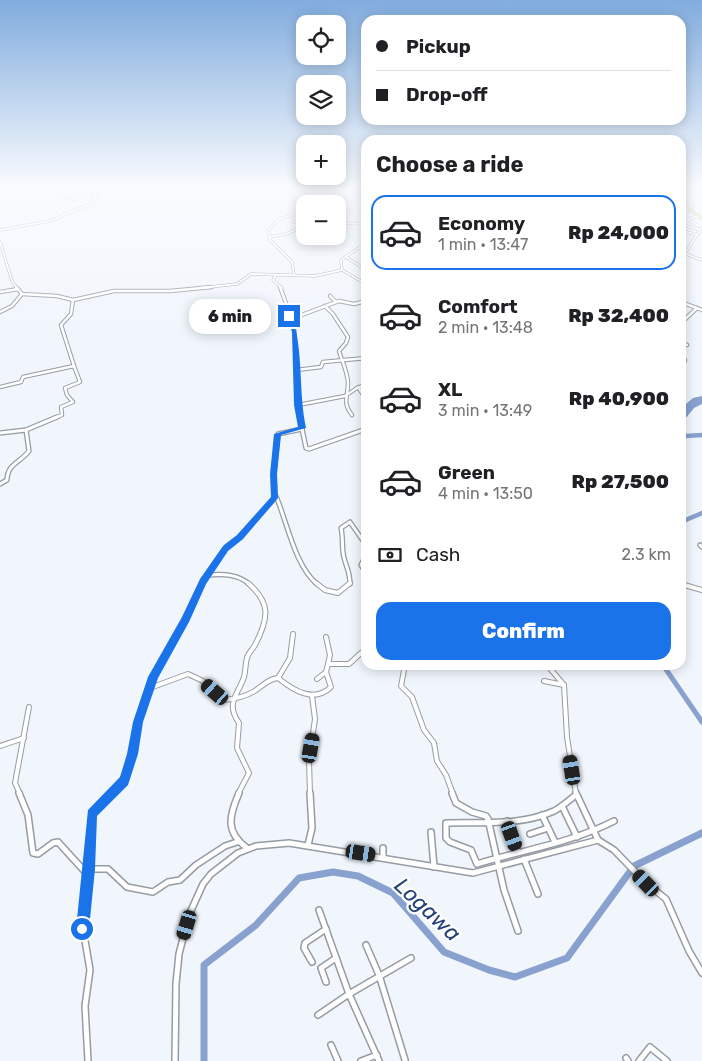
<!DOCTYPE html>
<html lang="en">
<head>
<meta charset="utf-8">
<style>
	body { margin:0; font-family:Rubik,sans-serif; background:#f2f2f2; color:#202124; height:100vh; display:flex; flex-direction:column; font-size:19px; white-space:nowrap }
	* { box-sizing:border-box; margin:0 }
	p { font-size:16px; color:#757577 }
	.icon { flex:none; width:28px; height:28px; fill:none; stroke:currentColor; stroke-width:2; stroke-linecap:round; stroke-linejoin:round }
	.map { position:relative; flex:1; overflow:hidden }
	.details { position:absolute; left:361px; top:135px; width:325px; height:535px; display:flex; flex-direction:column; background:#fff; border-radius:15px; box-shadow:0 2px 12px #0003 }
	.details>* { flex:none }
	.top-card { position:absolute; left:361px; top:15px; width:325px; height:110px; border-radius:15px; box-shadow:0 2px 12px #0003; display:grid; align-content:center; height:110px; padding:0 15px; background:#fff }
	.tools { position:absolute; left:296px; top:15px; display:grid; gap:10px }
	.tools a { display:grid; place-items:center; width:50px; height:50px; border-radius:10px; background:#fff; box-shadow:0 2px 12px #0003; font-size:25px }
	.end { position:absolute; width:22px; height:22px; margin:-11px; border:6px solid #1a73e8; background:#fff; box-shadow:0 0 0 2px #fff }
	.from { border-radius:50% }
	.bubble { position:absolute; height:35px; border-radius:15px; background:#fff; box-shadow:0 2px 12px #0003; font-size:16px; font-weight:800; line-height:35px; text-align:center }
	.car { position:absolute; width:15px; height:30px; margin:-15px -8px; border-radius:6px; box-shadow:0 0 4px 1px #0007; background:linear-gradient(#222 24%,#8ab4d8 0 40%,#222 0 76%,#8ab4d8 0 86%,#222 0) }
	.top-card b { display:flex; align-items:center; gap:18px; height:48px; font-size:19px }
	.top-card b+b { border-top:1px solid #e0e0e0 }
	.top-card i { width:12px; height:12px; background:#202124 }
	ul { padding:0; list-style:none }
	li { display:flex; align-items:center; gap:15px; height:75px; margin:0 10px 8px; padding:0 5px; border:2px solid transparent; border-radius:15px }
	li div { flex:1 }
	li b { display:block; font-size:19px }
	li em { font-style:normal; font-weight:800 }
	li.current { border-color:#1a73e8 }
	li>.icon { width:45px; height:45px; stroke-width:1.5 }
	h2 { padding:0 15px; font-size:22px; line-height:60px }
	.pay { display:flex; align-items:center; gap:12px; height:55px; padding:0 15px; font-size:19px }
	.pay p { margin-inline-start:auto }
	.button { display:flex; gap:10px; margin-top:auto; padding:10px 15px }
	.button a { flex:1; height:58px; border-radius:15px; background:#1a73e8; color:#fff; font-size:20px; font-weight:800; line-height:58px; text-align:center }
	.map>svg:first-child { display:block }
</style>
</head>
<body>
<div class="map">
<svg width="702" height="1061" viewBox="0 0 702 1061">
	<rect width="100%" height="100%" fill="#f1f6fd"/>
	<!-- water -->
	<polygon fill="#88a1cf" points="702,396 702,404 694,408 681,424 681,408 693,398"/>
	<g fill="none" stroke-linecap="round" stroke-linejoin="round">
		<!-- river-far2 -->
		<g stroke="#88a1cf" stroke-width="4.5">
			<polyline points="681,432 686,436 702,435"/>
			<polyline points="681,522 702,513"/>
		</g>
		<!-- river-far1 -->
		<polyline stroke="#88a1cf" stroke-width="5" points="663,665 702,722"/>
		<!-- river -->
		<polyline stroke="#88a1cf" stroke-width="7" points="204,1061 204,965 256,925 299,878 333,872 358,876 393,893 444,952 489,970 515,977 567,958 634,866 702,833"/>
		<!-- minor-far4 casing -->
		<g stroke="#969ba4" stroke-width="3">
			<g id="minor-far4">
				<polyline points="88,185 95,188 95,197"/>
				<polyline points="289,185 299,205 305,212"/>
				<polyline points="329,185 332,187 343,185"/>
				<polyline points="682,185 701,192"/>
				<polyline points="681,188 687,191"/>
				<polyline points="349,193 366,188"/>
				<polyline points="681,202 686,202 693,207 687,208"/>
				<polyline points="681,216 695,223"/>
				<polyline points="681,221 698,216"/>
				<polyline points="293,222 305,219"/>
				<polyline points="338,223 366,224"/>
				<polyline points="681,224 700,230"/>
				<polyline points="0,230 50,221 83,207 100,203 90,195 65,201 62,198"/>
				<polyline points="681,230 697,235"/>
				<polyline points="269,237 286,234 305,226"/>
				<polyline points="0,242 12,281 17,288"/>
				<polyline points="366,243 341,260 342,270 366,284"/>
				<polyline points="359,248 366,251"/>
				<polyline points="686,254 702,260"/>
				<polyline points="346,257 366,270"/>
				<polyline points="681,260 702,227"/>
				<polyline points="276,275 273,280 282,288"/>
				<polyline points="294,275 292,262 270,240 268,230 279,219 305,212"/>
				<polyline points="200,288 237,284 251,274 315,276 342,270"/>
			</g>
		</g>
		<!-- minor-far3 casing -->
		<g stroke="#969ba4" stroke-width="4.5">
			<g id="minor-far3">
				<polyline points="16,287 18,289"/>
				<polyline points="280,287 294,325 300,418"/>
				<polyline points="0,292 18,289 22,294 57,296 73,300 114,291 170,291 212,287"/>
				<polyline points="330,296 336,302"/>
				<polyline points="681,302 702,310"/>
				<path d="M325,306L333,314L348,337L346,343L339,351C342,361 348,373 348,383C348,397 342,402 352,415"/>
				<polyline points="0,312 12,306 22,294"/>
				<polyline points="291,319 339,301 354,304 366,301"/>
				<polyline points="681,323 697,308"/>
				<polyline points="681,343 687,345"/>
				<polyline points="681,357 685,360 681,369"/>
				<polyline points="296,370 321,367 323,362 366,358"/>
				<polyline points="0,387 21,382 23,377 74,366 61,325 71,314 73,300"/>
				<polyline points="358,387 366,399"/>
				<polyline points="298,405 345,396 357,388 366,385"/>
				<polyline points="54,418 62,415 61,407 73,402 67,395 65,388 80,382 74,366"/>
			</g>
		</g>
		<!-- minor-far2 casing -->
		<g stroke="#969ba4" stroke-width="5.5">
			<g id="minor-far2">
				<polyline points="302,429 306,448 309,449 366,429"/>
				<polyline points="26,430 57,417"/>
				<path d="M0,433L26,430L29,451C21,462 7,464 7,480L0,484"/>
				<path d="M276,496C287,522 295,566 317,584"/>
				<polyline points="700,545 702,547"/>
				<polyline points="366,555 361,565 366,573"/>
				<path d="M209,575C223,574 238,574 249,584"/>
				<polyline points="202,584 227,546 240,537 275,498 274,474 278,434 302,429 300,417"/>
				<path d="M350,584C350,569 344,564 343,552C342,544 343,537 341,528L350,522L366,545"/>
			</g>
		</g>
		<!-- minor-far1 casing -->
		<g stroke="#969ba4" stroke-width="6">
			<g id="minor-far1">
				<polyline points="316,583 325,590 338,593 350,583"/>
				<polyline points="681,584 702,590"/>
				<polyline points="326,637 330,655 328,664"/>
				<polyline points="405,665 401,686 412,697 424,730 434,743 437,761 446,775 453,794"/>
				<polyline points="547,665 564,685 567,737 576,794"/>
				<path d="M278,678C294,691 314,703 331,687L326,672L328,664H349L361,653L366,652"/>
				<polyline points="317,679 326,672"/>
				<polyline points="544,681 564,685"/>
				<path d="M150,688L188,674L203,681L224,700C234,699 244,697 253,692C262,687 267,679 278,678L290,658L293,634"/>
				<polyline points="0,746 24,738"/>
				<polyline points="20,794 15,783 29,707"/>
				<polyline points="111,794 124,781 132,754 138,722 153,677 186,619 203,583"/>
				<path d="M238,794L249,773L237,748L239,723C225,703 238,695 244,677C246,670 245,664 247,658C248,653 253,649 255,645C269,618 271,603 248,583"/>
				<polyline points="310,794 309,761 315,719 312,696"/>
			</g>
		</g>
		<!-- minor casing -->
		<g stroke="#969ba4" stroke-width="8">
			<g id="minor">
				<polyline points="19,793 28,815 33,853 38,854 53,843 58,842 88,875"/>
				<path d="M239,793C229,816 225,832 247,848"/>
				<polyline points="452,793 456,803 472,812 486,816 488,819 504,890 518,931"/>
				<polyline points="576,793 598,840"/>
				<path d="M576,795C569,800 562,807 554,811C521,826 481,822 446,823V838L450,842L471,850L477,864C523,850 571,843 614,821"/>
				<polyline points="562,806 577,837"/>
				<polyline points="542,815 555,842"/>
				<polyline points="507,821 518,852"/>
				<polyline points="431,832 434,867"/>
				<polyline points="530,834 548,828"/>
				<polyline points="308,845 312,828 310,793"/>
				<polyline points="383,848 383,857"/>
				<polyline points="524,859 538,894"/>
				<polyline points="89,869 108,869 127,887 153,892 168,882 180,880 196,865 225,846 237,842"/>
				<polyline points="319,910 349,994 379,1061"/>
				<polyline points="366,945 379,975 405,1060"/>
				<polyline points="312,962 304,948 305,943 326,929"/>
				<polyline points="326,982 321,968 336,958"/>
				<polyline points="318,1015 349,994 411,958"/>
				<polyline points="331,1045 338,1061"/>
				<polyline points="626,1058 628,1061"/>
				<polyline points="88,1061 85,1006 90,970 82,923 89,869 92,814 112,793"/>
				<polyline points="175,1061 176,984 179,954 189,915 203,884 211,874 238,853 256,846 289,843 473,873 598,840 614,850 646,883 666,899 689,951 702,973"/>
				<polyline points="361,1061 377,1055"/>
				<polyline points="639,1061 650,1047 667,1061"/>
			</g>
		</g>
		<!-- highway casing -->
		<g stroke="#d4d5d5" stroke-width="4.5">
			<polyline id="highway" points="681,203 702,218"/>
		</g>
		<!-- minor-far4 -->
		<use href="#minor-far4" stroke="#fff" stroke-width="2"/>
		<!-- minor-far3 -->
		<use href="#minor-far3" stroke="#fff" stroke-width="2.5"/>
		<!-- minor-far2 -->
		<use href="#minor-far2" stroke="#fff" stroke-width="3"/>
		<!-- minor-far1 -->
		<use href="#minor-far1" stroke="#fff" stroke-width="4"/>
		<!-- minor -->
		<use href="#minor" stroke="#fff" stroke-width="5"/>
		<!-- highway -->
		<use href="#highway" stroke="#cde28e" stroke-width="3"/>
	</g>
	<!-- sky -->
	<linearGradient id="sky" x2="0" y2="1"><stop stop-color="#81acde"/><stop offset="0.56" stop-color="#f9fbfe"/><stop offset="1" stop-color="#f9fbfe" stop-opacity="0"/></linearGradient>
	<rect width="702" height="333" fill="url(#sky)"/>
	<!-- route -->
	<path fill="#1a73e8" d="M287,315L292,316C304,352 298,391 306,428L281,435L277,474L278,498L243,539L228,551L206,584L189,622L158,678L143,722L138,754L128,785L97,816L95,869L89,929L87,934L82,935L78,934L76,929L88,810L120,777L127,754L133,722L148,677L182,617L200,579L223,546L237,535L271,497L270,474L274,434L298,427L294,405L292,332Z"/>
	<g text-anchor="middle" stroke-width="4.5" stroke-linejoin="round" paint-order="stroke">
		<!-- near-water labels -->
		<g font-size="22" font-style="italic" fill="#24417a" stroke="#fff">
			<text transform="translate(428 909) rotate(43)" y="8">Logawa</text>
		</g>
	</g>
</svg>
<div class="tools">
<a><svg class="icon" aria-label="locate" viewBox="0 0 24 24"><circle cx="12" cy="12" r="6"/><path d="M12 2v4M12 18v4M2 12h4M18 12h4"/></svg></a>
<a><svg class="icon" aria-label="layers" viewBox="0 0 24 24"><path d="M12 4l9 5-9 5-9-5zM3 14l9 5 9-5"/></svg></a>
<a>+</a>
<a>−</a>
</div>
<i class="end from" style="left:82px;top:929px"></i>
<i class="end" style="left:289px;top:316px"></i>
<div class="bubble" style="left:189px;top:299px;width:82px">6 min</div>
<i class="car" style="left:215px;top:692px;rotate:311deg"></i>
<i class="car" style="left:311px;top:748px;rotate:10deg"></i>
<i class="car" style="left:572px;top:770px;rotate:351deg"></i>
<i class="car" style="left:512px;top:836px;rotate:160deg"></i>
<i class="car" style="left:361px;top:853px;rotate:99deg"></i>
<i class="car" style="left:646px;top:883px;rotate:316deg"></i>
<i class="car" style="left:187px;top:925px;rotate:197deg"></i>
<div class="top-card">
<b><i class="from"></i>Pickup</b>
<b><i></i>Drop-off</b>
</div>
<section class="details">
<h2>Choose a ride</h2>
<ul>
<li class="current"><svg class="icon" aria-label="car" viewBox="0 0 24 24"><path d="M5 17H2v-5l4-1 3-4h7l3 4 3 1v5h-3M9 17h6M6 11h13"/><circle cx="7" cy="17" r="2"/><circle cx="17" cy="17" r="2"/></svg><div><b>Economy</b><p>1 min · 13:47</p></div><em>Rp 24,000</em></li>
<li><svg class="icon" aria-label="car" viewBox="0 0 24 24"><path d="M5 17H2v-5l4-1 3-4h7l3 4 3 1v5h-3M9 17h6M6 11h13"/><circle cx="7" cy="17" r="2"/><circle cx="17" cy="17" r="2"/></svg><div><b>Comfort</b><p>2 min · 13:48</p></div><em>Rp 32,400</em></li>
<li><svg class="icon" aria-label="car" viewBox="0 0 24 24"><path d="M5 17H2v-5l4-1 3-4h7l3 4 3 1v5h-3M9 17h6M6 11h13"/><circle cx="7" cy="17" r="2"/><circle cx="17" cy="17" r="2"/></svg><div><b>XL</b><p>3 min · 13:49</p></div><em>Rp 40,900</em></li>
<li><svg class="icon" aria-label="car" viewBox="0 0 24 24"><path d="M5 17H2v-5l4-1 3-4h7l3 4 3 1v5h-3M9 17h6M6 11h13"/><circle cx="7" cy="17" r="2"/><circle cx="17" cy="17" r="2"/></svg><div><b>Green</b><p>4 min · 13:50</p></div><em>Rp 27,500</em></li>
</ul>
<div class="pay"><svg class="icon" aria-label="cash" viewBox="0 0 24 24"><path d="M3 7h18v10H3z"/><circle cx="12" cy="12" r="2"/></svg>Cash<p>2.3 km</p></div>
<div class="button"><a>Confirm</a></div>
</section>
</div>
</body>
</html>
